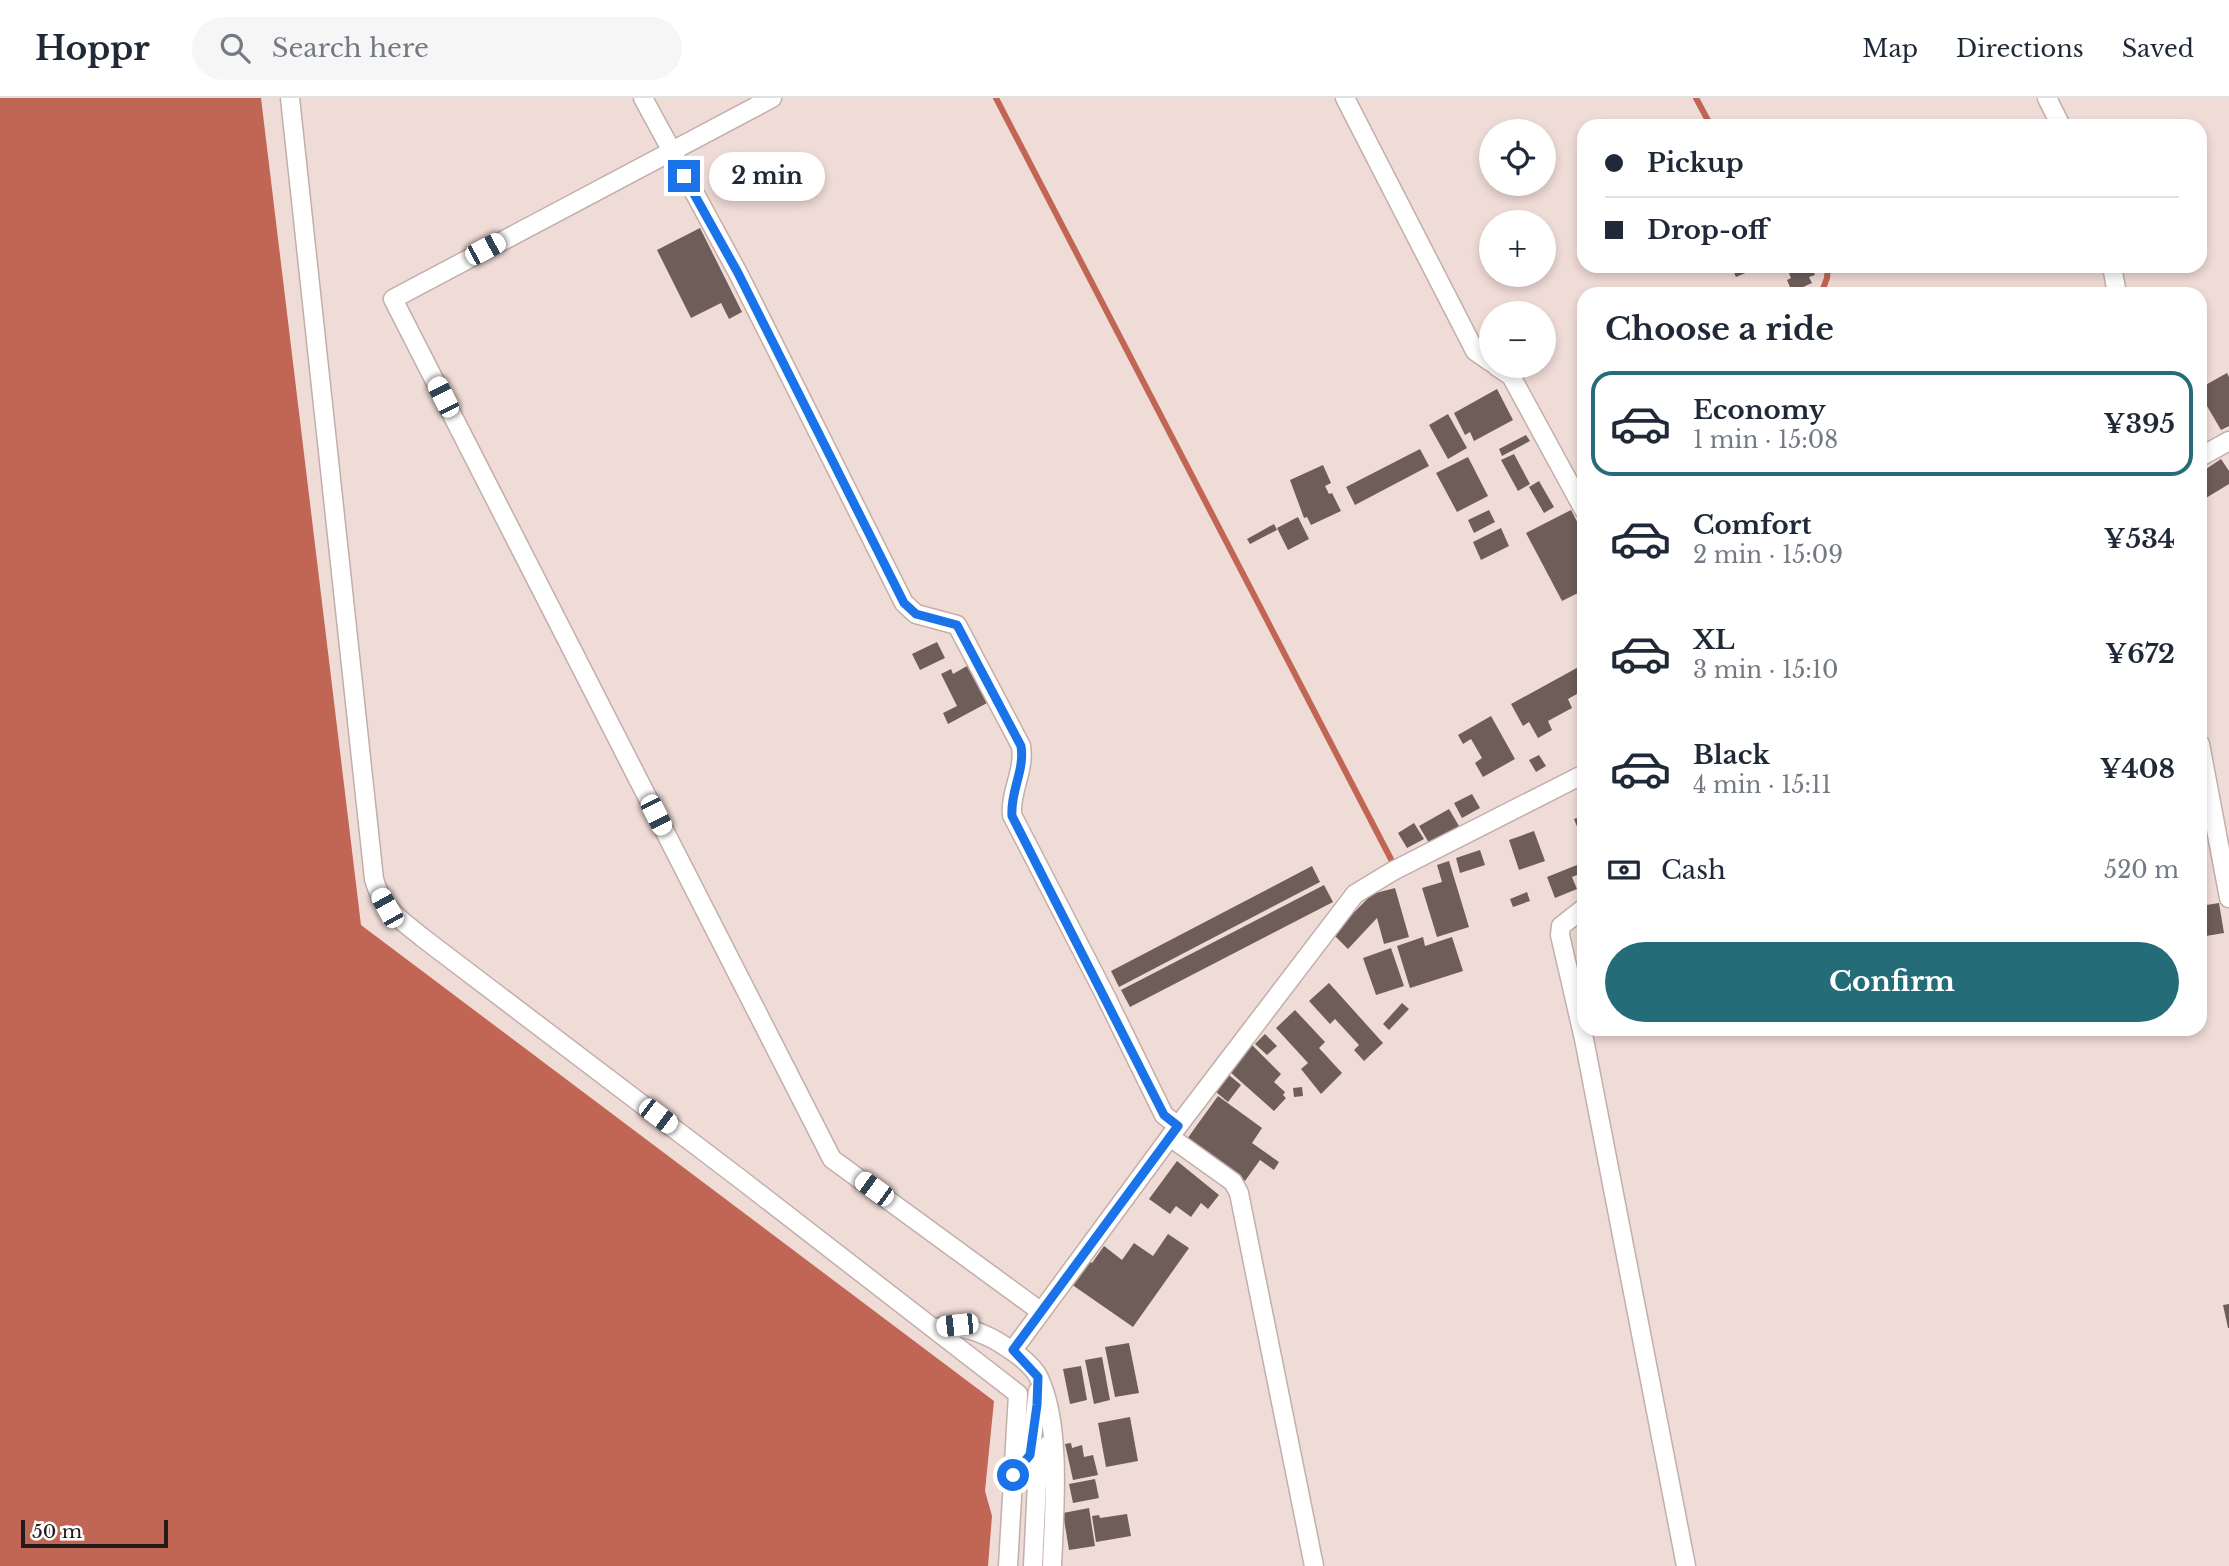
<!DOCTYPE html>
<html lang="en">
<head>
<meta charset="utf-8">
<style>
	body { margin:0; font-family:"Libre Baskerville",serif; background:#f6f6f7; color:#1f2937; height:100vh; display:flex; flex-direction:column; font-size:26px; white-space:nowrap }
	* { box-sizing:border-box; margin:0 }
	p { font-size:23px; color:#747a83 }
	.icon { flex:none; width:38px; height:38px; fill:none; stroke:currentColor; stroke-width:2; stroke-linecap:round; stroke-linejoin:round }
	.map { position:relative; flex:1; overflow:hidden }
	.details { position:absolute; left:1577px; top:189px; width:630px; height:749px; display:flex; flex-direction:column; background:#fff; border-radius:21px; box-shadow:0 4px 10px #0003 }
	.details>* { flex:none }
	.banner { position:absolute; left:1577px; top:21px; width:630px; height:154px; border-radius:21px; box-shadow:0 4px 10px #0003; display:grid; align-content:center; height:154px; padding:0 28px; background:#fff }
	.fabs { position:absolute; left:1479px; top:21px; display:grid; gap:14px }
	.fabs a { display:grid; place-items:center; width:77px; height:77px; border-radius:50%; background:#fff; box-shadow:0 4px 10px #0003; font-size:35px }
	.scale { position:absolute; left:21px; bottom:18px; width:147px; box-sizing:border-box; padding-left:7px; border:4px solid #221b19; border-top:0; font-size:19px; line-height:24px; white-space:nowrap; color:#221b19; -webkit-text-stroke:5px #fff; paint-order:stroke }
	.end { position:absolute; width:32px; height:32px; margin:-16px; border:9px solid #1a73e8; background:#fff; box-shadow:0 0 0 4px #fff }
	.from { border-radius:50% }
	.bubble { position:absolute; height:49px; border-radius:24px; background:#fff; box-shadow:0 4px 10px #0003; font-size:23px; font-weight:800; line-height:49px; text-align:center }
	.car { position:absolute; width:21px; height:42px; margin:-21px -10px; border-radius:9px; box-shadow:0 0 5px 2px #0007; background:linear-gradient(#fff 24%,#345 0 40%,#fff 0 76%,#345 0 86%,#fff 0) }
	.banner b { display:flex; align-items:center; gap:24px; height:66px; font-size:26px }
	.banner b+b { border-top:2px solid #e0e1e3 }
	.banner i { width:18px; height:18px; background:#1f2937 }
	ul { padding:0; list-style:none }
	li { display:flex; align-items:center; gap:21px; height:105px; margin:0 14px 10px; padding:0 14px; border:4px solid transparent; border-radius:21px }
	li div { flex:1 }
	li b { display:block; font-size:26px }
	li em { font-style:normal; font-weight:800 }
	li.active { border-color:#256c79 }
	li>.icon { width:63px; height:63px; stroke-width:1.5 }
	h2 { padding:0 28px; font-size:32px; line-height:84px }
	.pay { display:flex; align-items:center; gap:18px; height:77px; padding:0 28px; font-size:26px }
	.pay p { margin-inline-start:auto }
	.button { display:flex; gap:14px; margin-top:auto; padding:14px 28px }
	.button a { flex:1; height:80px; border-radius:42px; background:#256c79; color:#fff; font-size:28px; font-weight:800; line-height:80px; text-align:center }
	header { display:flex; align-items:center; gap:42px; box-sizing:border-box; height:98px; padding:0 35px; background:#fff; border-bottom:2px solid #e0e1e3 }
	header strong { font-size:33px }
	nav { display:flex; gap:38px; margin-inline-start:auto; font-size:24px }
	.search { width:490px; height:63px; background:#f6f6f7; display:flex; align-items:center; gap:18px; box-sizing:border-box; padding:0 24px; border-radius:38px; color:#747a83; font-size:26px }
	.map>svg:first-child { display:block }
</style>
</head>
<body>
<header>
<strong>Hoppr</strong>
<div class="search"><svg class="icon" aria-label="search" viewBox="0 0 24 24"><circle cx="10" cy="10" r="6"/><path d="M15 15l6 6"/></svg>Search here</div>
<nav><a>Map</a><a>Directions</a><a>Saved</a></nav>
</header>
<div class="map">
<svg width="2229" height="1468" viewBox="0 0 2229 1468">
	<rect width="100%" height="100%" fill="#f0dcd7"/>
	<!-- water -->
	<polygon fill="#c16654" points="0,0 261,0 361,827 994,1303 985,1393 992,1418 988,1468 0,1468"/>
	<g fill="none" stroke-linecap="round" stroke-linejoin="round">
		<!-- stream -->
		<g stroke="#c16654" stroke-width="6">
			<polyline points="996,0 1393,765"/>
			<polyline points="1696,0 1711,28"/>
			<polyline points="1821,196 1827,180 1828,168"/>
		</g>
	</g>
	<!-- building -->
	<g fill="#6e5d59">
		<polygon points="700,130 742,214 729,221 721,205 691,220 657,152"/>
		<polygon points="1731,168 1753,168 1755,171 1736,179"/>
		<polygon points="1786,168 1811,168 1815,177 1809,179 1812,185 1792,194 1787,182 1791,180"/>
		<polygon points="2227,275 2229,279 2229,328 2221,332 2200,296 2200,290"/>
		<polygon points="1497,291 1513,322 1474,343 1470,334 1465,337 1454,315"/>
		<polygon points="1448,316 1467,350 1448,361 1429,327"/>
		<polygon points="1526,337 1530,343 1502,358 1499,351"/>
		<polygon points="1420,351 1429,368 1355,407 1346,389"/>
		<polygon points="1514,356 1530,386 1518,393 1501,362"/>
		<polygon points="1468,359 1488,398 1457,414 1436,375"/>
		<polygon points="2221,361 2229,373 2229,386 2201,403 2200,375"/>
		<polygon points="1323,367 1331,385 1325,388 1329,396 1332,395 1341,413 1311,427 1307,419 1304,420 1290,382"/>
		<polygon points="1539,383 1554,409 1544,415 1529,389"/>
		<polygon points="1489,412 1495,424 1474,435 1468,422"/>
		<polygon points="1571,412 1584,437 1584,492 1562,503 1526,435"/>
		<polygon points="1298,419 1309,441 1288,452 1277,430"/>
		<polygon points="1274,426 1277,432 1250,446 1247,441"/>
		<polygon points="1501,430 1509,448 1481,462 1473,444"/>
		<polygon points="937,544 945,560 920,572 912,556"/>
		<polygon points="1584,566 1584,592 1568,601 1572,610 1548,623 1552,632 1538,640 1529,624 1523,628 1511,606"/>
		<polygon points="967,568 987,605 948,626 943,615 957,608 941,576 951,571 953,576"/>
		<polygon points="1491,618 1515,661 1483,679 1475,665 1482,660 1471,641 1463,646 1458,637"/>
		<polygon points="1539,657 1546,668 1536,674 1529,662"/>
		<polygon points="1472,696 1480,710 1462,720 1454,705"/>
		<polygon points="1449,711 1459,728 1429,745 1419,728"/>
		<polygon points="1584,718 1584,746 1574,721"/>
		<polygon points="1414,725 1424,741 1407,750 1398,735"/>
		<polygon points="1534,733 1545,763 1519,772 1509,742"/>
		<polygon points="1480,752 1485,767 1460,775 1456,760"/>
		<polygon points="1449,763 1469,829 1437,839 1422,790 1442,784 1437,767"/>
		<polygon points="1582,765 1584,774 1572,779 1577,791 1555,800 1547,779"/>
		<polygon points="1312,768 1320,784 1119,889 1111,873"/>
		<polygon points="1324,787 1333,804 1130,909 1121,892"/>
		<polygon points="1395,790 1409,839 1384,846 1377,820 1348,851 1333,836 1372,796"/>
		<polygon points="1527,794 1530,803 1513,809 1510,801"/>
		<polygon points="2219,805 2224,835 2200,839 2200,808"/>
		<polygon points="1423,839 1425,848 1452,839 1463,873 1410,890 1397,848"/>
		<polygon points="1391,850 1404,888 1376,897 1363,860"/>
		<polygon points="1329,885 1383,945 1364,963 1354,952 1359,947 1335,921 1330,926 1309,903"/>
		<polygon points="1402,905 1409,911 1389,932 1383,926"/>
		<polygon points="1295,912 1325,944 1319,950 1342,975 1321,996 1301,971 1308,965 1276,930"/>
		<polygon points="1265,936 1277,948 1267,957 1255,946"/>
		<polygon points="1252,947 1281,976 1274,984 1285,994 1283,997 1286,1000 1274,1013 1229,973"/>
		<polygon points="1229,977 1241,987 1228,1004 1216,994"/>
		<polygon points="1302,989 1303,998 1294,999 1293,990"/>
		<polygon points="1218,998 1262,1030 1252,1045 1279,1064 1274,1072 1260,1062 1245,1083 1187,1041"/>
		<polygon points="1177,1063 1219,1097 1208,1111 1201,1105 1191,1119 1176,1108 1170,1116 1149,1101"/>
		<polygon points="1168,1136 1189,1150 1133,1229 1071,1186 1087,1162 1092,1165 1104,1148 1122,1162 1134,1145 1153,1158"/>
		<polygon points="2229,1206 2229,1230 2228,1230 2223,1207"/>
		<polygon points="1129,1245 1139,1295 1115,1299 1105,1249"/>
		<polygon points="1102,1259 1110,1302 1094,1306 1085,1262"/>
		<polygon points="1081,1268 1087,1302 1070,1306 1063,1271"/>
		<polygon points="1130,1319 1138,1363 1106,1369 1098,1325"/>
		<polygon points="1071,1345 1072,1350 1082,1347 1084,1359 1093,1357 1098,1377 1073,1382 1065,1346"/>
		<polygon points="1095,1381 1099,1400 1073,1405 1069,1386"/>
		<polygon points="1089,1410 1095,1448 1069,1452 1063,1415"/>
		<polygon points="1127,1416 1131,1438 1096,1444 1092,1418 1099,1417 1100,1420"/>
	</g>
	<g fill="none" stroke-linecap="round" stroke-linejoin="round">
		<!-- minor casing -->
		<g stroke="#c2aeaa" stroke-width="21">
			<g id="minor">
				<path d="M290,0L374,781C382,811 400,821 423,840L743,1083L1018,1296L1008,1468"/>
				<path d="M643,0L738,175L904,505L916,516L957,527L1021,648C1025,673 1010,693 1012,717L1105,897L1164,1017L1178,1028"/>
				<polyline points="772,0 393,201 832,1061 1040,1213"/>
				<polyline points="1345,0 1475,253 1491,264"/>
				<polyline points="2047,0 2061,28"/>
				<polyline points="2112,168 2117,196"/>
				<polyline points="1496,268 1511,278 1584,412"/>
				<polyline points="2200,359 2229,343"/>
				<polyline points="2200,646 2229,800"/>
				<polyline points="1584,810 1561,828 1560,837 1584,941 1686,1468"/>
				<polyline points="1170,1039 1233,1084 1239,1095 1314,1468"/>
				<path d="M933,1230C957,1227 972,1230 995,1242C1010,1251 1031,1264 1039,1280C1062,1329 1054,1414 1052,1468"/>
				<polyline points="1013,1252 1178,1028 1355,796 1393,773 1584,676"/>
				<polyline points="1014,1377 1030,1357 1038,1293"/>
				<polyline points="1033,1468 1037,1384 1048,1347"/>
			</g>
		</g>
		<!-- minor -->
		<use href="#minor" stroke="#fff" stroke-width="18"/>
	</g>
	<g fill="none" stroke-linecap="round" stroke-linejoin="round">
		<!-- route -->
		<path stroke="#1a73e8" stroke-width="9" d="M684,78L738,175L904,505L916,516L957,527L1021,648C1025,673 1010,693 1012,718L1164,1017L1178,1028L1013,1252L1038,1279L1037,1307L1030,1357L1013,1377"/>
	</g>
</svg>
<div class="fabs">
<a><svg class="icon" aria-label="locate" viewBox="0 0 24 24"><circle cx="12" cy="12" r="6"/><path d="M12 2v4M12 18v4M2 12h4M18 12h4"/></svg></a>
<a>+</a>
<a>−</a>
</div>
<div class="scale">50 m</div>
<i class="end from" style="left:1013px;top:1377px"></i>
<i class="end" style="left:684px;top:78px"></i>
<div class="bubble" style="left:709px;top:54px;width:116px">2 min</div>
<i class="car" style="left:485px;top:151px;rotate:62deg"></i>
<i class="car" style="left:443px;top:299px;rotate:333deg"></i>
<i class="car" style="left:656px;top:717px;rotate:153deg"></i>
<i class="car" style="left:387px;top:810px;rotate:331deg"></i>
<i class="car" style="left:658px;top:1018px;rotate:127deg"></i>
<i class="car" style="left:874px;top:1091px;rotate:306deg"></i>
<i class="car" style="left:957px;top:1227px;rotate:264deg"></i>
<div class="banner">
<b><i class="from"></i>Pickup</b>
<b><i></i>Drop-off</b>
</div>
<section class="details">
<h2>Choose a ride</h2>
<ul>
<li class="active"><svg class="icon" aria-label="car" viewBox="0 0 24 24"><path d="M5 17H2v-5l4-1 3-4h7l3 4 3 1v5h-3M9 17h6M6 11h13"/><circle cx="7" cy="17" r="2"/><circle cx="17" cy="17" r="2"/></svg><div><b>Economy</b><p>1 min · 15:08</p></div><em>¥395</em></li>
<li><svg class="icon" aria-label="car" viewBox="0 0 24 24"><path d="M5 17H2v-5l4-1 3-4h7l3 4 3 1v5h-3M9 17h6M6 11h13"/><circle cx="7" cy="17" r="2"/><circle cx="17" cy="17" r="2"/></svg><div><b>Comfort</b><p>2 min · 15:09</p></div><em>¥534</em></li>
<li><svg class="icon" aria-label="car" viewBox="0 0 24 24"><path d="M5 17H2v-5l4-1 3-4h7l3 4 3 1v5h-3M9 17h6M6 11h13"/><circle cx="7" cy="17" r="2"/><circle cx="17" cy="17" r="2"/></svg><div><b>XL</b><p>3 min · 15:10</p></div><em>¥672</em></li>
<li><svg class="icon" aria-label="car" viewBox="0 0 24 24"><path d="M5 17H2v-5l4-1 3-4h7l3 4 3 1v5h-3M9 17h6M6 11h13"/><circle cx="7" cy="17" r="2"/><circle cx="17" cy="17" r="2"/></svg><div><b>Black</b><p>4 min · 15:11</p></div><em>¥408</em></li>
</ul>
<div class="pay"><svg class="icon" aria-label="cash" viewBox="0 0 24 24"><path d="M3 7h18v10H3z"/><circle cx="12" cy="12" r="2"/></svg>Cash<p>520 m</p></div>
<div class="button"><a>Confirm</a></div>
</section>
</div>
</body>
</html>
